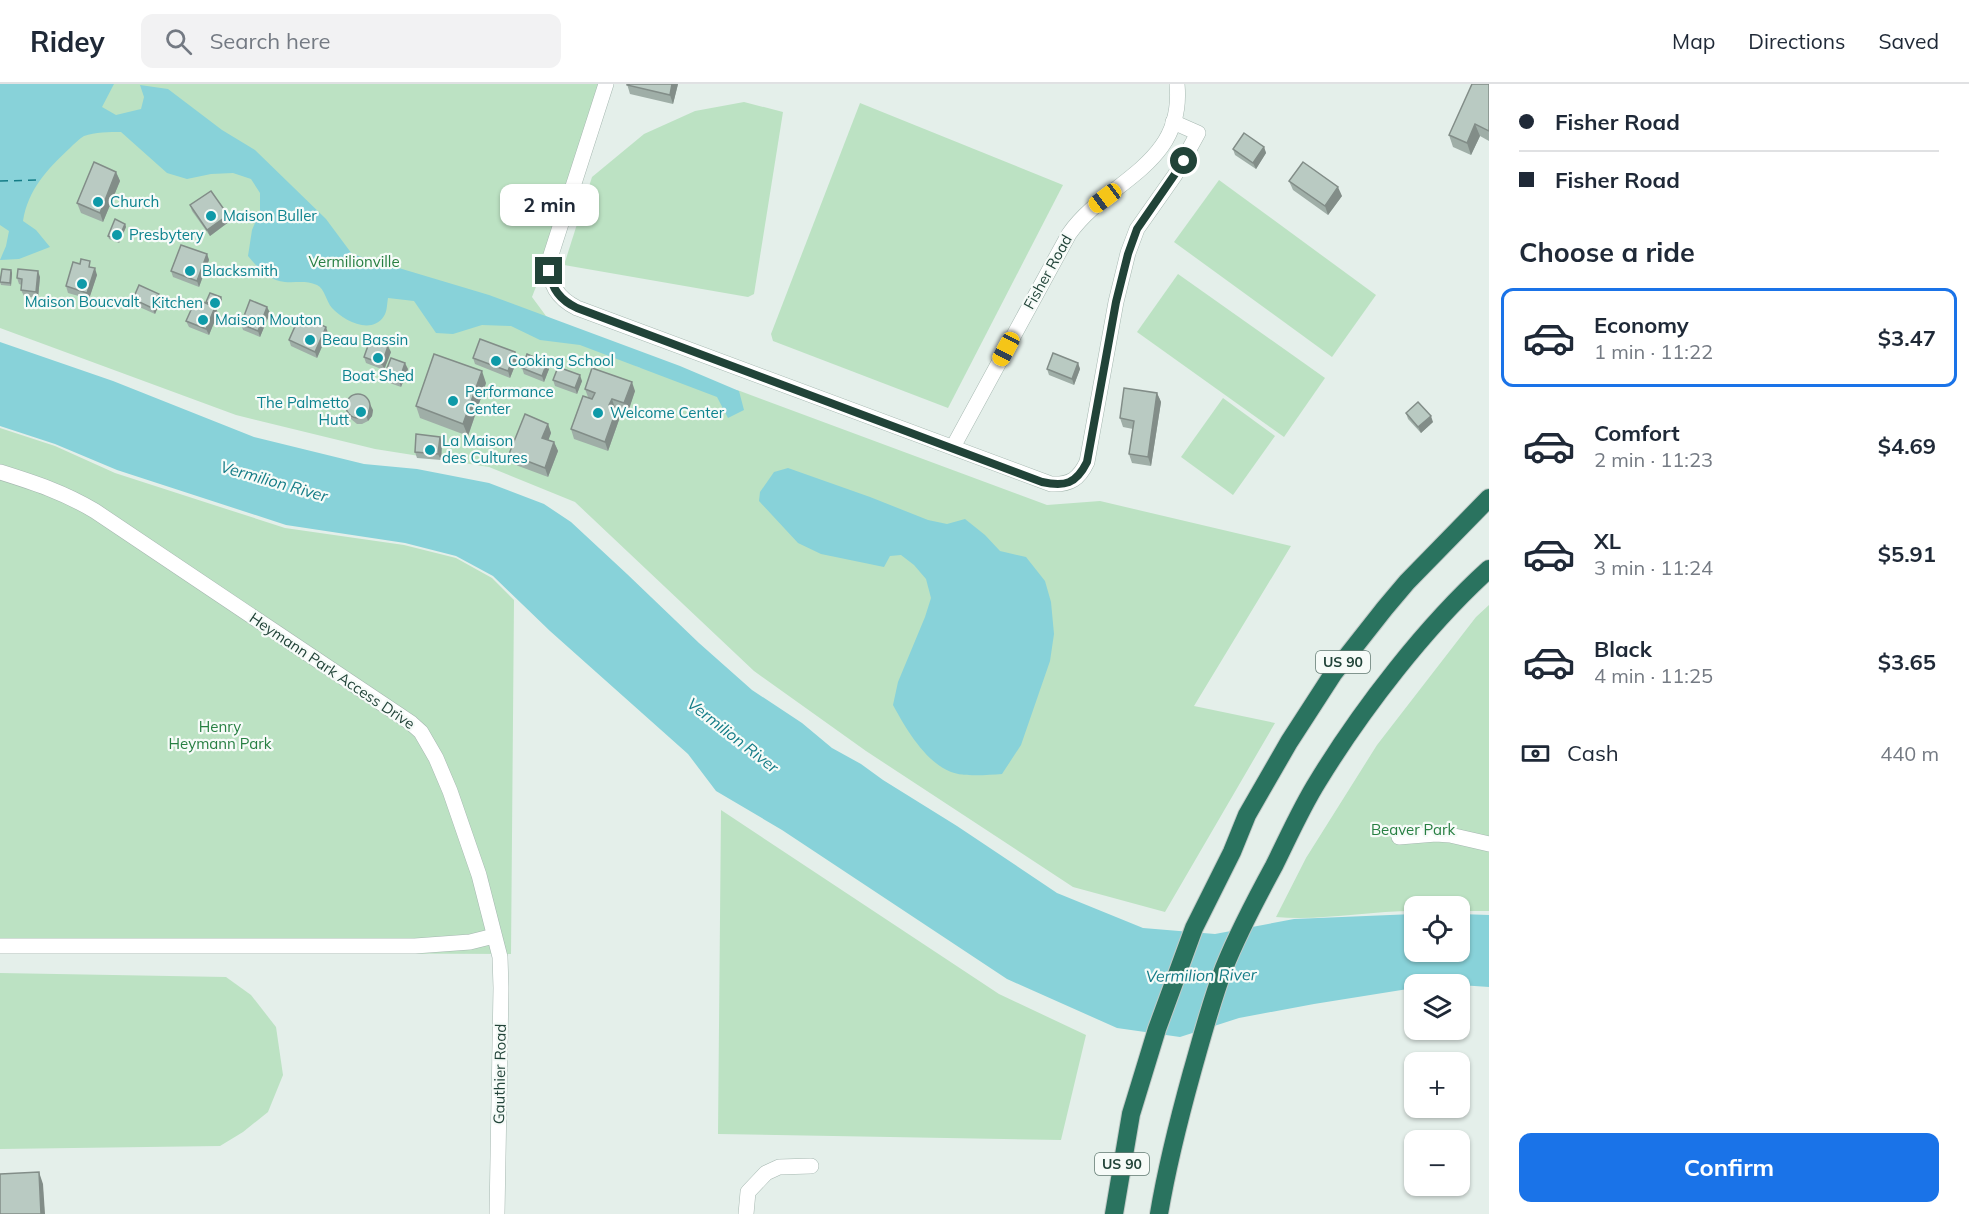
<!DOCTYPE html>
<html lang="en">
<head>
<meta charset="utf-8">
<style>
	body { margin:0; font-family:Mulish,sans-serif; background:#f2f2f3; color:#1f2937; height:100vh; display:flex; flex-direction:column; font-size:22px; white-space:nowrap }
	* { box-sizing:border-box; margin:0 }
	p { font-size:20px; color:#747a83 }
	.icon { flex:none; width:33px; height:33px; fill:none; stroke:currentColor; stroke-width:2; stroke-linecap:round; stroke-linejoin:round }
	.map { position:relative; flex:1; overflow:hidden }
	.sheet { display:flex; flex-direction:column; background:#fff; width:480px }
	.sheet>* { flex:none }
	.guide { display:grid; align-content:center; height:132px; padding:0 30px; background:#fff }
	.fabs { position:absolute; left:1404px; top:812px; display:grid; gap:12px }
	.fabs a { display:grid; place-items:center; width:66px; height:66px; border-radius:12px; background:#fff; box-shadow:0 2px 4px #0004; font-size:30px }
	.end { position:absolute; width:27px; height:27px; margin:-14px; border:8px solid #214338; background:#fff; box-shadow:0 0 0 3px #fff }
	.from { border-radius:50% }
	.bubble { position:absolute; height:42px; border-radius:12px; background:#fff; box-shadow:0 2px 4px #0004; font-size:20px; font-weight:700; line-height:42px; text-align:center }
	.car { position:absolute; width:18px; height:36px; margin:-18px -9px; border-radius:8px; box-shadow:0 0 4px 2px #0007; background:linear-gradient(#f5c518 24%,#345 0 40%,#f5c518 0 76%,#345 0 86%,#f5c518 0) }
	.guide b { display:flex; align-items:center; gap:21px; height:57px; font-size:22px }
	.guide b+b { border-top:2px solid #e0e1e3 }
	.guide i { width:15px; height:15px; background:#1f2937 }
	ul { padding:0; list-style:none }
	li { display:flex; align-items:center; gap:18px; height:99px; margin:0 12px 9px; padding:0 18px; border:3px solid transparent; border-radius:12px }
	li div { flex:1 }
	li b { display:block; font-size:22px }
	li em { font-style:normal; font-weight:700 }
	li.selected { border-color:#1a73e8 }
	li>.icon { width:54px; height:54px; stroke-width:1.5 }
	h2 { padding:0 30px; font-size:27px; line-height:72px }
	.pay { display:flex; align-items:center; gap:15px; height:66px; padding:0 30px; font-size:22px }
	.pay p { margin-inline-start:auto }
	.cta { display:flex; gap:12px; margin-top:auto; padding:12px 30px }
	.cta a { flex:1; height:69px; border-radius:12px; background:#1a73e8; color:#fff; font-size:24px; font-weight:700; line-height:69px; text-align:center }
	header { display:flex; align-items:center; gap:36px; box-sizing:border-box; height:84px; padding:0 30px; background:#fff; border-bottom:2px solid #e0e1e3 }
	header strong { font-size:28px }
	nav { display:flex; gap:33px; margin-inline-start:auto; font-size:21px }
	.search { width:420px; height:54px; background:#f2f2f3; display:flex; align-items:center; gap:15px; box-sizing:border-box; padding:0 21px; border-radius:12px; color:#747a83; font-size:22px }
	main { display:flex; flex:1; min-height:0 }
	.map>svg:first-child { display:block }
</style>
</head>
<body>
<header>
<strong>Ridey</strong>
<div class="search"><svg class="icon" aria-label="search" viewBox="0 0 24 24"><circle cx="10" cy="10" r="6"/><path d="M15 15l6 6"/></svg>Search here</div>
<nav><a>Map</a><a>Directions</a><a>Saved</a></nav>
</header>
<main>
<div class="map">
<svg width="1489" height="1130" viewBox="0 0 1489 1130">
	<rect width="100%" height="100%" fill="#e4efea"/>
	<!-- green -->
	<g fill="#bce2c3">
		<polygon points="0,0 599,0 549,169 532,213 546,232 638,283 740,307 1047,421 1100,417 1291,462 1194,622 1275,639 1165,828 1073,803 866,667 754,587 575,418 489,383 375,365 236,331 0,244"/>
		<polygon points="744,18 783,28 754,210 748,213 564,181 592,93 644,50 695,27"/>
		<polygon points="860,19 1063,101 948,324 773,257 771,250"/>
		<polygon points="1219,96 1376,211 1332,273 1174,158"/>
		<polygon points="1178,190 1325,294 1284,353 1137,248"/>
		<polygon points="1223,314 1275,352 1233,411 1181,373"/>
		<polygon points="0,344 55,362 115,389 285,444 404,461 456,474 492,494 514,516 511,870 0,868"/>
		<path d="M1489,521V827H1460V822H1414V827C1368,827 1321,837 1276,833L1306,774L1377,661L1476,533Z"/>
		<polygon points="721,726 999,910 1086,951 1061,1056 718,1050"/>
		<polygon points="0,889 226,893 251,911 276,943 283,991 268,1028 243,1048 220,1062 0,1065"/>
	</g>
	<!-- water -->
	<g fill="#88d2d9">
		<path d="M0,0H114L102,23L116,31L141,25L144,13L140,1L168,5L222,46L255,66L326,135L352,170L489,211L680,282L739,307L744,326L728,334L717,313L580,261L540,256L511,242L482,241L453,250L436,249L414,217L388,214C387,220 387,228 384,232C371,252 343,236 332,224C326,217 325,205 317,201C305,196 297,199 285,198C269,197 257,183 248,172L252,146L260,127V109L251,95L233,89L211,90L187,95L167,89L121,48C109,48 95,48 84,52C79,55 74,60 70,64C47,85 28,106 23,137L36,146L50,163L19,175L0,176L6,162L9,147L0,141Z"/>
		<polygon points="0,258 113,297 254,353 364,380 417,385 489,399 544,420 571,438 627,490 699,559 752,606 802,639 832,664 861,680 883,696 957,742 1057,809 1143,844 1215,850 1294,835 1414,830 1414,867 1460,867 1460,830 1489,831 1489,903 1460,901 1460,900 1414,900 1414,904 1314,920 1239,934 1180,953 1117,944 1007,895 782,746 716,707 688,670 550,547 493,492 456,472 405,459 286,441 117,386 55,360 0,342"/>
		<path d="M788,384L870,413L928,436L947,440L965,435L985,451L1000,467L1026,473L1045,497L1051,518L1054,550L1050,577L1021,661L1002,690C987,691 964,693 951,688C925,678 905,643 893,621L898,598L925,533L931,514L926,495L914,481L901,471L890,472L884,483L821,470L798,459L759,417L760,408L774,388Z"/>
	</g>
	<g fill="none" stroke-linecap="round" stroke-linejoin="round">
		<!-- ferry -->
		<polyline stroke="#147c87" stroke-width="1.5" stroke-dasharray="8 6" stroke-linecap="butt" points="0,97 38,96"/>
		<!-- minor casing -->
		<g stroke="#a6b8b1" stroke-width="16">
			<g id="minor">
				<path d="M606,0L549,177C549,200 557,214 577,224L1051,400C1070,401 1079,395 1087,378L1116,218L1128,169L1137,145L1175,91L1198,49L1173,38"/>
				<path d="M953,363L1069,150C1107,96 1185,82 1177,0"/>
				<path d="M0,388C35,399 63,408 95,427L411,639L421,648L436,674L450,707L479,791L500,873L501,904L497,1130"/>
				<polyline points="1399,753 1436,750 1450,751 1489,760"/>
				<polyline points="0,862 415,862 470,858 494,852"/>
				<polyline points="746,1130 748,1108 766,1089 779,1083 811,1082"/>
			</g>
		</g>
		<!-- highway casing -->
		<g stroke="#c1cac7" stroke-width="20">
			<g id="highway">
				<polyline points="1114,1130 1131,1030 1157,945 1194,844 1232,768 1247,731 1289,658 1333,590 1385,524 1407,498 1489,414"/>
				<path d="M1159,1130C1167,1082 1179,1035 1192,988C1202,953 1211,918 1224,884C1238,849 1256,815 1274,782C1288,754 1301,724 1318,697C1362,625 1426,542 1489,485"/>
			</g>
		</g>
		<!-- minor -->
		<use href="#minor" stroke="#fff" stroke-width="15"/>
		<!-- highway -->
		<use href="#highway" stroke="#2a735f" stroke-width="18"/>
	</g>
	<!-- wall -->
	<g fill="#9faea7">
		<polygon points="627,0 678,0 673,20 630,10"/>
		<polygon points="1489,0 1489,57 1480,52 1471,71 1453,63 1449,51"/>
		<polygon points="1264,63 1266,69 1256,85 1235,71 1233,65"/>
		<polygon points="116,88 120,97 103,138 81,129 77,119"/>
		<polygon points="1289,97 1342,112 1328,131 1293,106"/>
		<polygon points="190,121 230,137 210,152 192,127"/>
		<polygon points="125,140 126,143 119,159 109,155 108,152"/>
		<polygon points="207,170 209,176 199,203 173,193 171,187"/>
		<polygon points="92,184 97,191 89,215 68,209 66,202"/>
		<polygon points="11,186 12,189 11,202 1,201 0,198"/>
		<polygon points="40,193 38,214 24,212 21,206 22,201 19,200 17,194"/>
		<polygon points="159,210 161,216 155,230 135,221 133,215"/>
		<polygon points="221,213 222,216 219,225 216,224 218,229 209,251 189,243 186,237 207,219"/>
		<polygon points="267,223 270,229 260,253 243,246 241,240"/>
		<polygon points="328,249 317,274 291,262 289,256"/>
		<polygon points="391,268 384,286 366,279 364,273"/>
		<polygon points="515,268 518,274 510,294 475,280 473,274"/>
		<polygon points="547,279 549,285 544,298 524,290 522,284"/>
		<polygon points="1078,279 1080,285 1074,301 1049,291 1047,285"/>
		<polygon points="408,285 401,303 387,298 384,292"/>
		<polygon points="553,296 582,297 577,310 555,302"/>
		<polygon points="486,299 468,352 420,334 416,322"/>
		<polygon points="585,305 635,307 628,328 617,325 620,333 608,367 574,355 571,345 588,313"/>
		<polygon points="1157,309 1161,318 1151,382 1132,379 1129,370 1133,345 1123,343 1120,334"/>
		<polygon points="346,323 373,326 372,332 368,337 362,340 357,340 351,335"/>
		<polygon points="1406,329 1433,338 1421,349 1408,335"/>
		<polygon points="548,340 551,349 548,356 554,358 558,367 548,393 513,380 509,370"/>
		<polygon points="440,353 442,359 441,376 417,374 415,368"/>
	</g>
	<!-- shaded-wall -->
	<g fill="#828d88">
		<polygon points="672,0 678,0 673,20 670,11"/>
		<polygon points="1475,40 1480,52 1471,71 1467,59"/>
		<polygon points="1264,63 1266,69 1256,85 1253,79"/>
		<polygon points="116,88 120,97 103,138 100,129"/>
		<polygon points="1338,103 1342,112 1328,131 1325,122"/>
		<polygon points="228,131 230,137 210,152 207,146"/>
		<polygon points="125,140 126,143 119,159 118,156"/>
		<polygon points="207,170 209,176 199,203 197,197"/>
		<polygon points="95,184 97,191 89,215 87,209"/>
		<polygon points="11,186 12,189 11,202 10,199"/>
		<polygon points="38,187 40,193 38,214 36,208"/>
		<polygon points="159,210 161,216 155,230 152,224"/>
		<polygon points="221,213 222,216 219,225 218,222"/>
		<polygon points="215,223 218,229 209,251 206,245"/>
		<polygon points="267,223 270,229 260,253 258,247"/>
		<polygon points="326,243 328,249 317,274 315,268"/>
		<polygon points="388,262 391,268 384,286 382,280"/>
		<polygon points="515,268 518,274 510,294 508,287"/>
		<polygon points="405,279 408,285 401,303 399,297"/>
		<polygon points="547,279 549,285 544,298 542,292"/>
		<polygon points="1078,279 1080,285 1074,301 1072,295"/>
		<polygon points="482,287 486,299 468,352 463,340"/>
		<polygon points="580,291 582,297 577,310 575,304"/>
		<polygon points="632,298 635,307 628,328 624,319"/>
		<polygon points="1157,309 1161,318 1151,382 1148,373"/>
		<polygon points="612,315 615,324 609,321"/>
		<polygon points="370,320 373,326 372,332 368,337 366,331"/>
		<polygon points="617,324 620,333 608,367 605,358"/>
		<polygon points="1431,332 1433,338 1421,349 1418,343"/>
		<polygon points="548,340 551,349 546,363 542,354"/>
		<polygon points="440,353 442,359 441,376 438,370"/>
		<polygon points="554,358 558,367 548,393 545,384"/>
		<polygon points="39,1088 43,1100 45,1130 41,1130"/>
	</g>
	<!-- building -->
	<g fill="#b9cac2" stroke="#828d88" stroke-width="1.5">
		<polygon points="627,0 672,0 670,11 627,1"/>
		<polygon points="1472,0 1489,0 1489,47 1475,40 1467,59 1449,51"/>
		<polygon points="1244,49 1264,63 1253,79 1233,65"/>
		<polygon points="94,78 116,88 100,129 77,119"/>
		<polygon points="1303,78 1338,103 1325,122 1289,97"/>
		<polygon points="211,107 228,131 207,146 190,121"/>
		<polygon points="115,135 125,140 118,156 108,152"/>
		<polygon points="181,161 207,170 197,197 171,187"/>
		<polygon points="81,175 90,177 89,183 95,184 87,209 66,202 73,178 80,180"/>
		<polygon points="2,185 11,186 10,199 0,198"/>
		<polygon points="18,185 38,187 36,208 21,206 22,195 17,194"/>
		<polygon points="139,201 159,210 152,224 133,215"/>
		<polygon points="210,209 221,213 218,222 206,218"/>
		<polygon points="196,215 215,223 206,245 186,237"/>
		<polygon points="250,216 267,223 258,247 241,240"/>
		<polygon points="300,231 326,243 315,268 289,256"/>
		<polygon points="480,255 515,268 508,287 473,274"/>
		<polygon points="370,256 388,262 382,280 364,273"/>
		<polygon points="1053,269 1078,279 1072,295 1047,285"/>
		<polygon points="434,270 482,287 463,340 416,322"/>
		<polygon points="527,270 547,279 542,292 522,284"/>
		<polygon points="391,274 405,279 399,297 384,292"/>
		<polygon points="558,283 580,291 575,304 553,296"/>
		<polygon points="592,284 632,298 624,319 612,315 609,321 617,324 605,358 571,345 583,312 592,315 595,309 585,305"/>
		<polygon points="1124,304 1157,309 1148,373 1129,370 1134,337 1120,334"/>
		<circle cx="358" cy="322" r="12"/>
		<polygon points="1418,318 1431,332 1418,343 1406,329"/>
		<polygon points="525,330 548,340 542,354 554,358 545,384 509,370"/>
		<polygon points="416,350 440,353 438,370 415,368"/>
		<polygon points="39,1088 41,1130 0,1130 0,1090"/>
	</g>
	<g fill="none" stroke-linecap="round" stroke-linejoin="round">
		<!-- route -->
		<path stroke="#214338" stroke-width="8" d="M549,187C552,205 560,216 577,224L1042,398C1065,403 1076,400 1087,378L1116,218L1128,170L1137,145L1184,77"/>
	</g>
	<!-- markers -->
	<g fill="#0f9aa8" stroke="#f6fbf8" stroke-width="2">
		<circle cx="98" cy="118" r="6"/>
		<circle cx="211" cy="132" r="6"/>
		<circle cx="117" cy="151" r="6"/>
		<circle cx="190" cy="187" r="6"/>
		<circle cx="82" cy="200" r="6"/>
		<circle cx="215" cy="219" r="6"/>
		<circle cx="203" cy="236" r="6"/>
		<circle cx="310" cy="256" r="6"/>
		<circle cx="378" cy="274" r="6"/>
		<circle cx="496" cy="277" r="6"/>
		<circle cx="453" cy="317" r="6"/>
		<circle cx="361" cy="328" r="6"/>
		<circle cx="598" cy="329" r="6"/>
		<circle cx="430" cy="366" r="6"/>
	</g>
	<g text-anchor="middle" stroke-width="4.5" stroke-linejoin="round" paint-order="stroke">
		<!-- shield labels -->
		<g fill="#f6fbf8" stroke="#617a72" stroke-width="1.5">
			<rect x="1316" y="567" width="54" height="22" rx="4.5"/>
			<rect x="1095" y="1069" width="54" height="22" rx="4.5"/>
		</g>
		<g font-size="14" font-weight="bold" fill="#214338">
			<text x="1343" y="583">US 90</text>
			<text x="1122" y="1085">US 90</text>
		</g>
		<!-- culture labels -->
		<g font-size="15" fill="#0d838f" stroke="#f6fbf8" text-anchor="start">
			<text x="110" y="123">Church</text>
			<text x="223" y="137">Maison Buller</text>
			<text x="129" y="156">Presbytery</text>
			<text x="202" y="192">Blacksmith</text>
			<text x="82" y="223" text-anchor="middle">Maison Boucvalt</text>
			<text x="203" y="224" text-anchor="end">Kitchen</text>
			<text x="215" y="241">Maison Mouton</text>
			<text x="322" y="261">Beau Bassin</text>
			<text x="508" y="282">Cooking School</text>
			<text x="378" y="297" text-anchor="middle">Boat Shed</text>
			<text x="465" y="313">Performance<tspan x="465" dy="17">Center</tspan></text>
			<text x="349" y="324" text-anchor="end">The Palmetto<tspan x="349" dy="17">Hutt</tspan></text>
			<text x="610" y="334">Welcome Center</text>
			<text x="442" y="362">La Maison<tspan x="442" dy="17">des Cultures</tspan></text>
		</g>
		<!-- park labels -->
		<g font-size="15" fill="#277f42" stroke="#f6fbf8">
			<text x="354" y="183">Vermilionville</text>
			<text x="220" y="648">Henry<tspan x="220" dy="17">Heymann Park</tspan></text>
			<text x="1413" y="751">Beaver Park</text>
		</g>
		<!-- street labels -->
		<g font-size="15" fill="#214338" stroke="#f6fbf8">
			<text transform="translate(1048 188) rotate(-61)" y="5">Fisher Road</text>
			<text transform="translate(332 587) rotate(34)" y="5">Heymann Park Access Drive</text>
			<text transform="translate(500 990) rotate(-89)" y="5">Gauthier Road</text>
		</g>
		<!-- water labels -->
		<g font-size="16" font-style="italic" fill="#147c87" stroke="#f6fbf8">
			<text transform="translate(274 397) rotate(16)" y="6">Vermilion River</text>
			<text transform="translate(733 651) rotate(38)" y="6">Vermilion River</text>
			<text transform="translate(1201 891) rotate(-1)" y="6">Vermilion River</text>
		</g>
	</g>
</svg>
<div class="fabs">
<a><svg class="icon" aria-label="locate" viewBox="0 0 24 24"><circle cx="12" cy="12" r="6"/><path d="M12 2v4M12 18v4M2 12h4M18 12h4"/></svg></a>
<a><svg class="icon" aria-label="layers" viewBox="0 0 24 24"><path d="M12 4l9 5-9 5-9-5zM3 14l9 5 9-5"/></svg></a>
<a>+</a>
<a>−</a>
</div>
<i class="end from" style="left:1184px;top:77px"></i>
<i class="end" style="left:549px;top:187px"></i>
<div class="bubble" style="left:500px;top:100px;width:99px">2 min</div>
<i class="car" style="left:1105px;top:114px;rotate:233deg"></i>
<i class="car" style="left:1006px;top:265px;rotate:208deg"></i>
</div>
<section class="sheet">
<div class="guide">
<b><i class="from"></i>Fisher Road</b>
<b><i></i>Fisher Road</b>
</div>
<h2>Choose a ride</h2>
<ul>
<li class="selected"><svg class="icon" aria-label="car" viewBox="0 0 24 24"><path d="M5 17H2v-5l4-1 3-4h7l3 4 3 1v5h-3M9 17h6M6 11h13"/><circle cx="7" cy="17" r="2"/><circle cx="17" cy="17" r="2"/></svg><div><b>Economy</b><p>1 min · 11:22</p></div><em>$3.47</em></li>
<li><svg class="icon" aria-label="car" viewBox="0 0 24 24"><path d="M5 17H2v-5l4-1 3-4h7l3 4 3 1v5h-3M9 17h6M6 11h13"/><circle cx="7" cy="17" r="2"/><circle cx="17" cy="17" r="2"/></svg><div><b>Comfort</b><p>2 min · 11:23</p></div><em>$4.69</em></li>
<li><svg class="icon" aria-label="car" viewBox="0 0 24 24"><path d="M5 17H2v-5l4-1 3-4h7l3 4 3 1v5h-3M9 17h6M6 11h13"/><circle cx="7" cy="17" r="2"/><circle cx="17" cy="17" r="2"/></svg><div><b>XL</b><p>3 min · 11:24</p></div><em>$5.91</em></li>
<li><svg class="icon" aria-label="car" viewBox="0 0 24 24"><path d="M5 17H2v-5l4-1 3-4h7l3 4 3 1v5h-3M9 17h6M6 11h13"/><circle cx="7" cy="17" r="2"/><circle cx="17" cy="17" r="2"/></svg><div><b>Black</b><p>4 min · 11:25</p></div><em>$3.65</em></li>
</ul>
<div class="pay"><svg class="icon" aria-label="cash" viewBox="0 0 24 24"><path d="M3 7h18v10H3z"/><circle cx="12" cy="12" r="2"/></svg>Cash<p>440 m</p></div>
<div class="cta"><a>Confirm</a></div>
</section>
</main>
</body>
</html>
